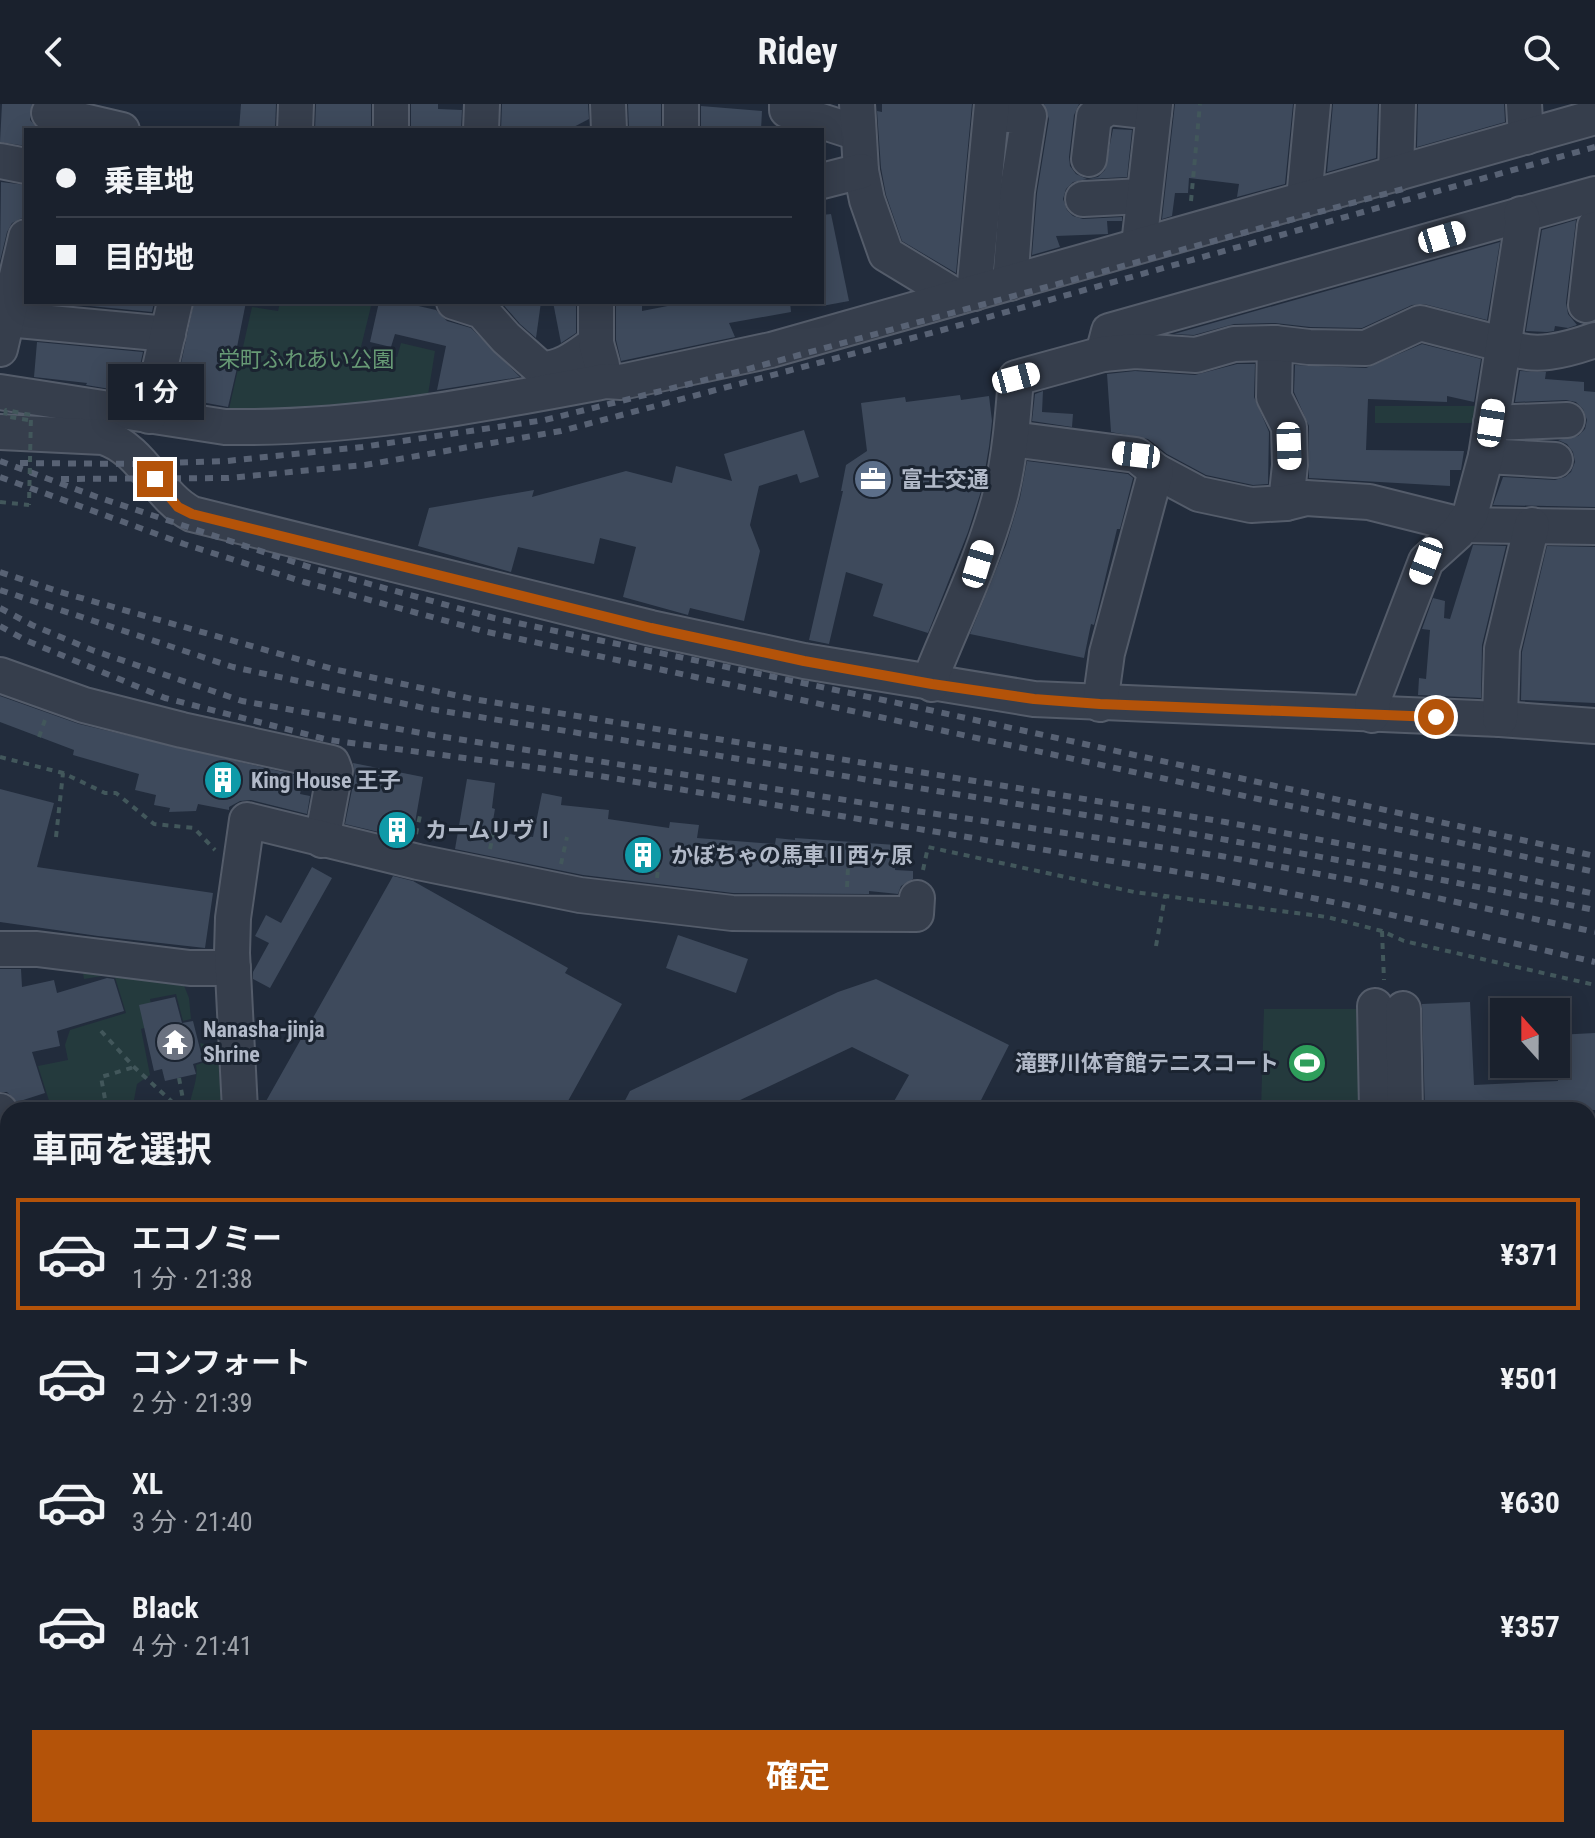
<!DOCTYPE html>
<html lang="ja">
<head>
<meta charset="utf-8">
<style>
	body { margin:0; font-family:"Roboto Condensed","Noto Sans JP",sans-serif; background:#232935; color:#f1f3f6; height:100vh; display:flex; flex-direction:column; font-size:30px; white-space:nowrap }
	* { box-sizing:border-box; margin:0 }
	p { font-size:26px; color:#9fa3aa }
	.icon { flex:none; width:44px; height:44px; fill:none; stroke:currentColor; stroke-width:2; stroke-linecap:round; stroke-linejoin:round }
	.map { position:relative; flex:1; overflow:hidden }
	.panel { position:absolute; left:0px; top:998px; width:1596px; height:736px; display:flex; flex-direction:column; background:#1a212d; border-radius:24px 24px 0 0; box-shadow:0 4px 20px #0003,0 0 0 2px #383e49 }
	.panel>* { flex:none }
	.hud { position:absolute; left:24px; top:24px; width:800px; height:176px; border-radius:0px; box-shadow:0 4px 20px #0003,0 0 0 2px #383e49; display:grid; align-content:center; height:176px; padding:0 32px; background:#1a212d }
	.needle { width:52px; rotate:339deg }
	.buttons { position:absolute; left:1490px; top:894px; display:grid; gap:16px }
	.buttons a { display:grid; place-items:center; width:80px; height:80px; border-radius:0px; background:#1a212d; box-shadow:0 4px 20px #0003,0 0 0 2px #383e49; font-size:40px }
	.end { position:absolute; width:36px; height:36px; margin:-18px; border:10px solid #b45309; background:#fff; box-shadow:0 0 0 4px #fff }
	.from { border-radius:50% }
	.bubble { position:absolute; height:56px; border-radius:0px; background:#1a212d; box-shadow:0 4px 20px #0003,0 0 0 2px #383e49; font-size:26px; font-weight:700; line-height:56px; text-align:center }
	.car { position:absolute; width:24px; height:48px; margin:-24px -12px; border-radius:10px; box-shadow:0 0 6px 2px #0007; background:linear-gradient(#fff 24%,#345 0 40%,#fff 0 76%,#345 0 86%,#fff 0) }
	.hud b { display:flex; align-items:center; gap:28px; height:76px; font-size:30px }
	.hud b+b { border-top:2px solid #383e49 }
	.hud i { width:20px; height:20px; background:#f1f3f6 }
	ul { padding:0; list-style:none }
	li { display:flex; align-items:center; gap:24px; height:112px; margin:0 16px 12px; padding:0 16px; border:4px solid transparent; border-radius:0px }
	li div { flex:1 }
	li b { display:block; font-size:30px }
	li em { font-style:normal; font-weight:700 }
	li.on { border-color:#b45309 }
	li>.icon { width:72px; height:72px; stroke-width:1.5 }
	h2 { padding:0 32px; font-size:36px; line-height:96px }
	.cta { display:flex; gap:16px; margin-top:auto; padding:16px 32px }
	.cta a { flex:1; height:92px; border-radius:0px; background:#b45309; color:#fff; font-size:32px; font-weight:700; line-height:92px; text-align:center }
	header { display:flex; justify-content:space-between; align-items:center; height:104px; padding:0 32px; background:#1a212d; font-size:36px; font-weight:700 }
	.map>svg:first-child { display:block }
</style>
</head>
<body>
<header><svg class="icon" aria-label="back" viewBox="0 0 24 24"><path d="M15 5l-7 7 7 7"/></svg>Ridey<svg class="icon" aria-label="search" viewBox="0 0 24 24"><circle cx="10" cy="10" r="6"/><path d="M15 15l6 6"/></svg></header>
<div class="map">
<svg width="1595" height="1734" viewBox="0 0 1595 1734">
	<rect width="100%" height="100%" fill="#222c3c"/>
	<!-- medical -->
	<polygon fill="#302e3d" points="931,1726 1252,1726 1252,1734 938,1734 929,1729"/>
	<!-- green -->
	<g fill="#243a3d">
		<polygon points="280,198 372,198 361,243 397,253 401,239 435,247 427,297 227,314 252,203 278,207"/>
		<rect x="1375" y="302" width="105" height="17"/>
		<polygon points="82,863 183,879 189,894 191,915 183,917 176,890 150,895 155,921 141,925 150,971 137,980 134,996 127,1006 99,1006 79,998 75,1006 52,1006 38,962 68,956 65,941 70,926 126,909 114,870 84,875"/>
		<polygon points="1264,905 1384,905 1383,1006 1261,1006"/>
		<path d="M200,939L214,942L218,955L221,990L233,992V1006H189C190,991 199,975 196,961L205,958Z"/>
		<rect x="1254" y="1726" width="265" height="8"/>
	</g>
	<!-- building -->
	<g fill="#3e4a5c">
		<polygon points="2,0 32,0 30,16 40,26 26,26 26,42 0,38"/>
		<polygon points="241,0 276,0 275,26 239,26"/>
		<polygon points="316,0 371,0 371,26 315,26"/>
		<polygon points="411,0 438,0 438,5 462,6 461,26 411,26"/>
		<polygon points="502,0 588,0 589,15 568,26 501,26"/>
		<polygon points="628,0 661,0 661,26 629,26"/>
		<polygon points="882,0 972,0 956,169 902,137 886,91 881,64 877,7 882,8"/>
		<polygon points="1044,0 1079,0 1074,11 1069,53 1070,62 1076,70 1087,75 1073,78 1066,85 1063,95 1067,106 1073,112 1083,115 1122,113 1122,117 1107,117 1108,130 1056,132 1060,143 1032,151 1037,89 1049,15"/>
		<polygon points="1175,0 1293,0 1285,80 1237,93 1239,80 1189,74 1188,89 1175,89 1172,112 1162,115"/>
		<polygon points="1333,0 1378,0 1376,54 1327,68"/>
		<polygon points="1418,0 1504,0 1505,18 1417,43"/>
		<polygon points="701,2 762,7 761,26 701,26"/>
		<polygon points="1113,25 1132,26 1127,73 1088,75 1098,73 1105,66"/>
		<polygon points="1,78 26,81 26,100 22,114 12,119 7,128 0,157"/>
		<polygon points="831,110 849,197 822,202 822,111"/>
		<polygon points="1576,116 1566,199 1568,210 1577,221 1568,224 1555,222 1554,227 1547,228 1526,227 1542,126"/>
		<polygon points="1500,138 1487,216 1424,200 1412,201 1362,224 1310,223 1275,219 1234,220 1194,231 1174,230"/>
		<polygon points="49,198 154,198 152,208"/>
		<polygon points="194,198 246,198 233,263 237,264 228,303 174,293"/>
		<polygon points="379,198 401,198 436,206 447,217 471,224 520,273 437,286 446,242 395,230 391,243 370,238"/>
		<polygon points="501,198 541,198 536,234 520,220"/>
		<polygon points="553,198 576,198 576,229 561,239"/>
		<polygon points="616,198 642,198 642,207 688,198 790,198 791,208 729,219 735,233 621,257 616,236"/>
		<polygon points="37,238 143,248 134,289 86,281 87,279 34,273"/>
		<polygon points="1422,240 1481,255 1474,298 1447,292 1447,298 1368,295 1366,346 1464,347 1461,366 1450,366 1450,382 1309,374 1309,322 1294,288 1295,261 1366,264"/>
		<polygon points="1237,260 1255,260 1254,293 1269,328 1268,380 1253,381 1206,371 1167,350 1148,335 1111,328 1107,270 1135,267 1195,271"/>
		<polygon points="1520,267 1546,268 1545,275 1584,278 1584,287 1595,288 1595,403 1493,401 1503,373 1555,376 1565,373 1571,368 1575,358 1573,348 1567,340 1558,336 1578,332 1585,325 1587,316 1583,305 1576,298 1566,296 1515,298"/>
		<polygon points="1043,287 1042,308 1073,310 1072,323 1032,317 1035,290"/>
		<polygon points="960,291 961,296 989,292 992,317 989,343 982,384 968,428 928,529 873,512 883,480 846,468 829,540 809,536 843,387 841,387 846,361 867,347 861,299 905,293 906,298"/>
		<polygon points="804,326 819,373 800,379 797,370 759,382 750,421 760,447 744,517 690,504 688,511 623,493 636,443 600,434 594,460 518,443 511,468 418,442 429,404 534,386 532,393 626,367 672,379 676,362 732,377 724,350"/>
		<polygon points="1027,357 1128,370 1133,374 1120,425 1117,425 1094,521 1091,520 1084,554 970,530 1006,441 1020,394"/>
		<polygon points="1473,441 1506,442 1482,541 1481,594 1418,591 1419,574 1426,575 1430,526 1422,525 1433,494 1445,497 1444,514 1450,515"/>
		<polygon points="1547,442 1595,443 1595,599 1521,596 1522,548"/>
		<polygon points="0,592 79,620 304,673 300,690 310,692 307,710 251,696 240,697 229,703 229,706 198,700 196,707 169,708 170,704 154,701 156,691 135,686 139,670 73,651 74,646 0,618"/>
		<polygon points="353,659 423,673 412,736 345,720 355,671"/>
		<polygon points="467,675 495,679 492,704 495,705 491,728 533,733 542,689 562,693 561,701 609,706 608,715 669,724 670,718 699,721 697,734 775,740 776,734 795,736 795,734 896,741 895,766 913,767 913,775 901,782 898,790 869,787 869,790 733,789 583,771 455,745"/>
		<polygon points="0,685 54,699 37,763 213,789 205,844 98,832 0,818"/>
		<polygon points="312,763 332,774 270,884 253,875 253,868 269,839 255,832 266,811 281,819"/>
		<polygon points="393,772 413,777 568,864 565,869 622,900 563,1006 261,1006"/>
		<polygon points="678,831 748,855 736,889 666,864"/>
		<polygon points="0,865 21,865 22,883 54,876 57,889 107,874 114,875 124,907 57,927 60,942 32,948 45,989 17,998 7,988 0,988"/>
		<polygon points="876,875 1009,941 976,1006 889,1006 909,971 852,943 719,1006 620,1006 630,987 838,888"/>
		<polygon points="175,893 182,919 193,917 203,957 193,960 196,970 165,977 162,965 154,967 139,901"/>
		<polygon points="1470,898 1474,981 1558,977 1556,931 1595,929 1595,1006 1425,1006 1422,900"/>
	</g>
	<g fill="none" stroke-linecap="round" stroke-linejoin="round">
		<!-- minor casing -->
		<g stroke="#545c6a" stroke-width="38">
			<g id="minor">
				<polyline points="391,0 391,26"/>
				<polyline points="608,0 609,26"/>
				<polyline points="681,0 681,26"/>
				<polyline points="787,0 787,6 858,29"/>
				<polyline points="857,0 861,67 867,96 886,150 957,193"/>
				<polyline points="1524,0 1526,33"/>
				<polyline points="49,9 122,26"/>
				<polyline points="992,10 1029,12 1017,87 1010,179"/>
				<polyline points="295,26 296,0"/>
				<polyline points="481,26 482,0"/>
				<polyline points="1089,55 1094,13 1109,3 1154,8"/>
				<polyline points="0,57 26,62"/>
				<polyline points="1396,70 1398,0"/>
				<polyline points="822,77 861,67"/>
				<polyline points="1083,95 1143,92"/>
				<polyline points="1304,95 1313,0"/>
				<polyline points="1139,141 1155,0"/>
				<polyline points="974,189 992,0"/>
				<path d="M454,198L482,207L506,234L541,265C563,265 579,251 596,239"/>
				<polyline points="596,198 596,239 602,261"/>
				<polyline points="1586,201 1595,122"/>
				<polyline points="7,215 168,230"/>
				<polyline points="1275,239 1274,293 1289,323 1290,361 1286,399"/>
				<polyline points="0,245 26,133"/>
				<polyline points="1103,250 1109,227 1595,90"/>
				<path d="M0,288L225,323C355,325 479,301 606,277L621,278L771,246L1595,13"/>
				<polyline points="149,312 175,198"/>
				<polyline points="1491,319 1567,316"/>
				<path d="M0,328L103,333C143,345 157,392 192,410L651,524L804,557L1034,595L1500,615L1595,622"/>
				<polyline points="1012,335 1136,351 1156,367 1199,390 1251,401 1286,399 1306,394 1369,398 1461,421 1595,423"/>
				<polyline points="1486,352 1555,356"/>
				<polyline points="0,571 84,601 182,626 332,659 335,667 322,736"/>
				<path d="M932,580L933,568C957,509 985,451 1001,389C1010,351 1013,313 1016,274L1103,250L1135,247L1196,251L1234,240L1275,239L1309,243L1366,244L1420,219L1505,241C1532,256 1567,246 1595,236"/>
				<polyline points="1100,600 1107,549 1156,367"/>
				<polyline points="1372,611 1373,596 1426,457 1457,429 1470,411 1486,352 1523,117 1521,110"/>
				<polyline points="1500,615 1502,545 1532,421"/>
				<polyline points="0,845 37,845 190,864 233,864"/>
				<polyline points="1375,902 1377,1006"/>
				<polyline points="1403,905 1405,1006"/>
				<polyline points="240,1006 232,849 233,814 247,716 418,758 580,791 732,809 916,810 917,794"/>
				<polyline points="0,1007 6,1039 0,1040"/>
				<polyline points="0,1139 8,1135"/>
				<polyline points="1591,1365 1591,1333 1595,1333"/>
				<polyline points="1588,1407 1595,1409"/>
				<polyline points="1588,1473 1595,1473"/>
				<polyline points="0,1569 8,1568"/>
				<polyline points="97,1726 99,1734"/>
				<polyline points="834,1726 848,1734"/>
				<polyline points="340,1734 341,1726"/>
				<polyline points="529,1734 534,1726"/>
				<polyline points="585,1734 590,1726"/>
				<polyline points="884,1734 888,1726"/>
				<polyline points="983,1734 987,1726"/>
				<polyline points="1538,1734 1538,1726"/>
			</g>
		</g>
		<!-- major casing -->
		<g stroke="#3f4855" stroke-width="46">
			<g id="major">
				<polyline points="0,1320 8,1323"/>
				<polyline points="0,1352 8,1355"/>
				<polyline points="677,1726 691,1734"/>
				<polyline points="727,1726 741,1734"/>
			</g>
		</g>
		<!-- path -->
		<g stroke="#42575b" stroke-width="4" stroke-dasharray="6 6" stroke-linecap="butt">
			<polyline points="1191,97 1200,0"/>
			<polyline points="0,398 29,401"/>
			<polyline points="39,633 45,616"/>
			<polyline points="0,653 63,669 105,689 116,689 154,720 194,724 215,746"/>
			<polyline points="416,730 421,707"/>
			<polyline points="56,733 63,669"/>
			<polyline points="490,745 494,727"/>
			<polyline points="561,760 567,733"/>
			<polyline points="923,766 928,743 1134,788 1327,813 1382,827 1404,837 1595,881"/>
			<polyline points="657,774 660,747 685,751"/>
			<polyline points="847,783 848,763"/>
			<polyline points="1382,827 1384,876"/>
			<polyline points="1156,842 1165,792"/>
			<polyline points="101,927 134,963 181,1006"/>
			<polyline points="179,974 185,1006"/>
			<polyline points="107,1006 101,973 134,963"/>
			<polyline points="1595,1026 1588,1026 1592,1127 1595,1127"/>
			<polyline points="1434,1726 1436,1734"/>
			<polyline points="1463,1726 1465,1734"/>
			<polyline points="238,1734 240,1726"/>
		</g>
		<!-- minor -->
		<use href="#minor" stroke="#363e4c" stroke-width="34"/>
		<!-- major -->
		<use href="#major" stroke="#545d6d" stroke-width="42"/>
		<!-- rail -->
		<g stroke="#586274" stroke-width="6" stroke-dasharray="8 8" stroke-linecap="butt">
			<polyline points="0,357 97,393 315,465 494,514 902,600 1595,752"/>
			<polyline points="20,359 140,360 227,357 362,343 545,316 741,267 1403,85"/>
			<polyline points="0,373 184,440 304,478 483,527 1595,768"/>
			<polyline points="61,375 228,374 365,361 561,327 935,228 1595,43"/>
			<polyline points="0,468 60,488 333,565 473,595 1225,718 1493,768 1595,790"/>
			<polyline points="0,486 233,563 424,604 1110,715 1371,762 1595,806"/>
			<polyline points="0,504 32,521 92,546 242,597 438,632 909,706 1221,752 1363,778 1595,828"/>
			<polyline points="0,522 25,536 165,594 329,636 600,672 1214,774 1357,803 1595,858"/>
		</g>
		<!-- path-bridge -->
		<polyline stroke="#42575b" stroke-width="4" stroke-dasharray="6 6" stroke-linecap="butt" points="28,316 5,312 6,306 31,311 29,401"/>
	</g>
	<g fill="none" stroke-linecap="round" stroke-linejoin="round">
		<!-- route -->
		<polyline stroke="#b45309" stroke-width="10" points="155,375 178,403 192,410 651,524 804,557 932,580 1034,595 1100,600 1436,613"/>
	</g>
	<!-- icons -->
	<defs>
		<g id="office-disc" transform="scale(2)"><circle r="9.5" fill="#5c6f8a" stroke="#1b2431"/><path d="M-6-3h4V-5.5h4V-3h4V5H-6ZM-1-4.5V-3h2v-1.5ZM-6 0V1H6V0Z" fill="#fff"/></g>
		<g id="building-disc" transform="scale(2)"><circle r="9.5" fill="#0f9aa8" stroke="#1b2431"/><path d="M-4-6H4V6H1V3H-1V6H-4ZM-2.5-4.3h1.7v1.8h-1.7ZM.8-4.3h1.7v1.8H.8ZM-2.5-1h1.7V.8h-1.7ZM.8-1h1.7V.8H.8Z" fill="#fff"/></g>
		<g id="temple-disc" transform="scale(2)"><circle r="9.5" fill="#6b7280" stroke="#1b2431"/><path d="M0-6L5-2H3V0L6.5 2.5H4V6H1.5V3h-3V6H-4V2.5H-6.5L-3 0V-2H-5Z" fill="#fff"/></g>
		<g id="stadium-disc" transform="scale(2)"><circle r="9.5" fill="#2e9e5b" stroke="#1b2431"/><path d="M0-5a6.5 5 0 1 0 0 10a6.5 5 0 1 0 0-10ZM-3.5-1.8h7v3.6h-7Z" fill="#fff"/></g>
	</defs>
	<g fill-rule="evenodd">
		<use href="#office-disc" x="873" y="375"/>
		<use href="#building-disc" x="223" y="676"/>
		<use href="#building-disc" x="397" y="726"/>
		<use href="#building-disc" x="643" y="751"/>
		<use href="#temple-disc" x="175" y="938"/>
		<use href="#stadium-disc" x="1307" y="959"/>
	</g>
	<g text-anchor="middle" stroke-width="6" stroke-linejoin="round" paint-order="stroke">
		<!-- park labels -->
		<g font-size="22" fill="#679a75" stroke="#1b2431">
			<text x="306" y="263">栄町ふれあい公園</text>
		</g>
		<!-- poi labels -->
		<g font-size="22" font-weight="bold" fill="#b1b9c8" stroke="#1b2431" text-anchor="start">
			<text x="901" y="383">富士交通</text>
			<text x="251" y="684">King House 王子</text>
			<text x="425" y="734">カームリヴⅠ</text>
			<text x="671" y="759">かぼちゃの馬車Ⅱ西ヶ原</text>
			<text x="203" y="933">Nanasha-jinja<tspan x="203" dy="25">Shrine</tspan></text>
			<text x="1279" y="967" text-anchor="end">滝野川体育館テニスコート</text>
		</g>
	</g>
</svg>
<div class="buttons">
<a><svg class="needle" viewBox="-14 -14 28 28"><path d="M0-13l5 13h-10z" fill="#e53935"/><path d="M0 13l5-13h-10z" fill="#9fa3aa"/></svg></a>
</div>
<i class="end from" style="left:1436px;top:613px"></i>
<i class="end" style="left:155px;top:375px"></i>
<div class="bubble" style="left:108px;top:260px;width:96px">1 分</div>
<i class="car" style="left:1442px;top:133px;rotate:73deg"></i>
<i class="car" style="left:1016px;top:274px;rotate:75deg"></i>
<i class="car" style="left:1491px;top:319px;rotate:9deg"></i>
<i class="car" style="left:1289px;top:342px;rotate:178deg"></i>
<i class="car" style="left:1136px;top:351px;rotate:277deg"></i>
<i class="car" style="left:1426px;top:457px;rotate:201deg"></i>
<i class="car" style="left:978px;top:460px;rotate:17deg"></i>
<div class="hud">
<b><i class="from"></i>乗車地</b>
<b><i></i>目的地</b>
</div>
<section class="panel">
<h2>車両を選択</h2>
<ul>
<li class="on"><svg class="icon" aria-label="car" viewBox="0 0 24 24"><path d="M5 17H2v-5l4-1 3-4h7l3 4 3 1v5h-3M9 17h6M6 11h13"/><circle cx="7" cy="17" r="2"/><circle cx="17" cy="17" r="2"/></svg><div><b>エコノミー</b><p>1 分 · 21:38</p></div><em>¥371</em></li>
<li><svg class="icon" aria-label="car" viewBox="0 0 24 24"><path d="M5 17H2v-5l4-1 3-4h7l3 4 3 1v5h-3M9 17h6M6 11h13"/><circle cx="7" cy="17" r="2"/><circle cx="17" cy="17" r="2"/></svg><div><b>コンフォート</b><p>2 分 · 21:39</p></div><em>¥501</em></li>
<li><svg class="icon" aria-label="car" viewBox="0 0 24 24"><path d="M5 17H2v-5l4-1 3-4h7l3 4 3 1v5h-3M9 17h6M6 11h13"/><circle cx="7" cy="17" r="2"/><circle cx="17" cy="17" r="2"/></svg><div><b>XL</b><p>3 分 · 21:40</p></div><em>¥630</em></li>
<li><svg class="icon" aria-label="car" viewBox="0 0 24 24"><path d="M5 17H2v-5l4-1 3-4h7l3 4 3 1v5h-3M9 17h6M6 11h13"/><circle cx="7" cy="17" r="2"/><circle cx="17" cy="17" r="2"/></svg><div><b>Black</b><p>4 分 · 21:41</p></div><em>¥357</em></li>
</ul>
<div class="cta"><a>確定</a></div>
</section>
</div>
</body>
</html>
